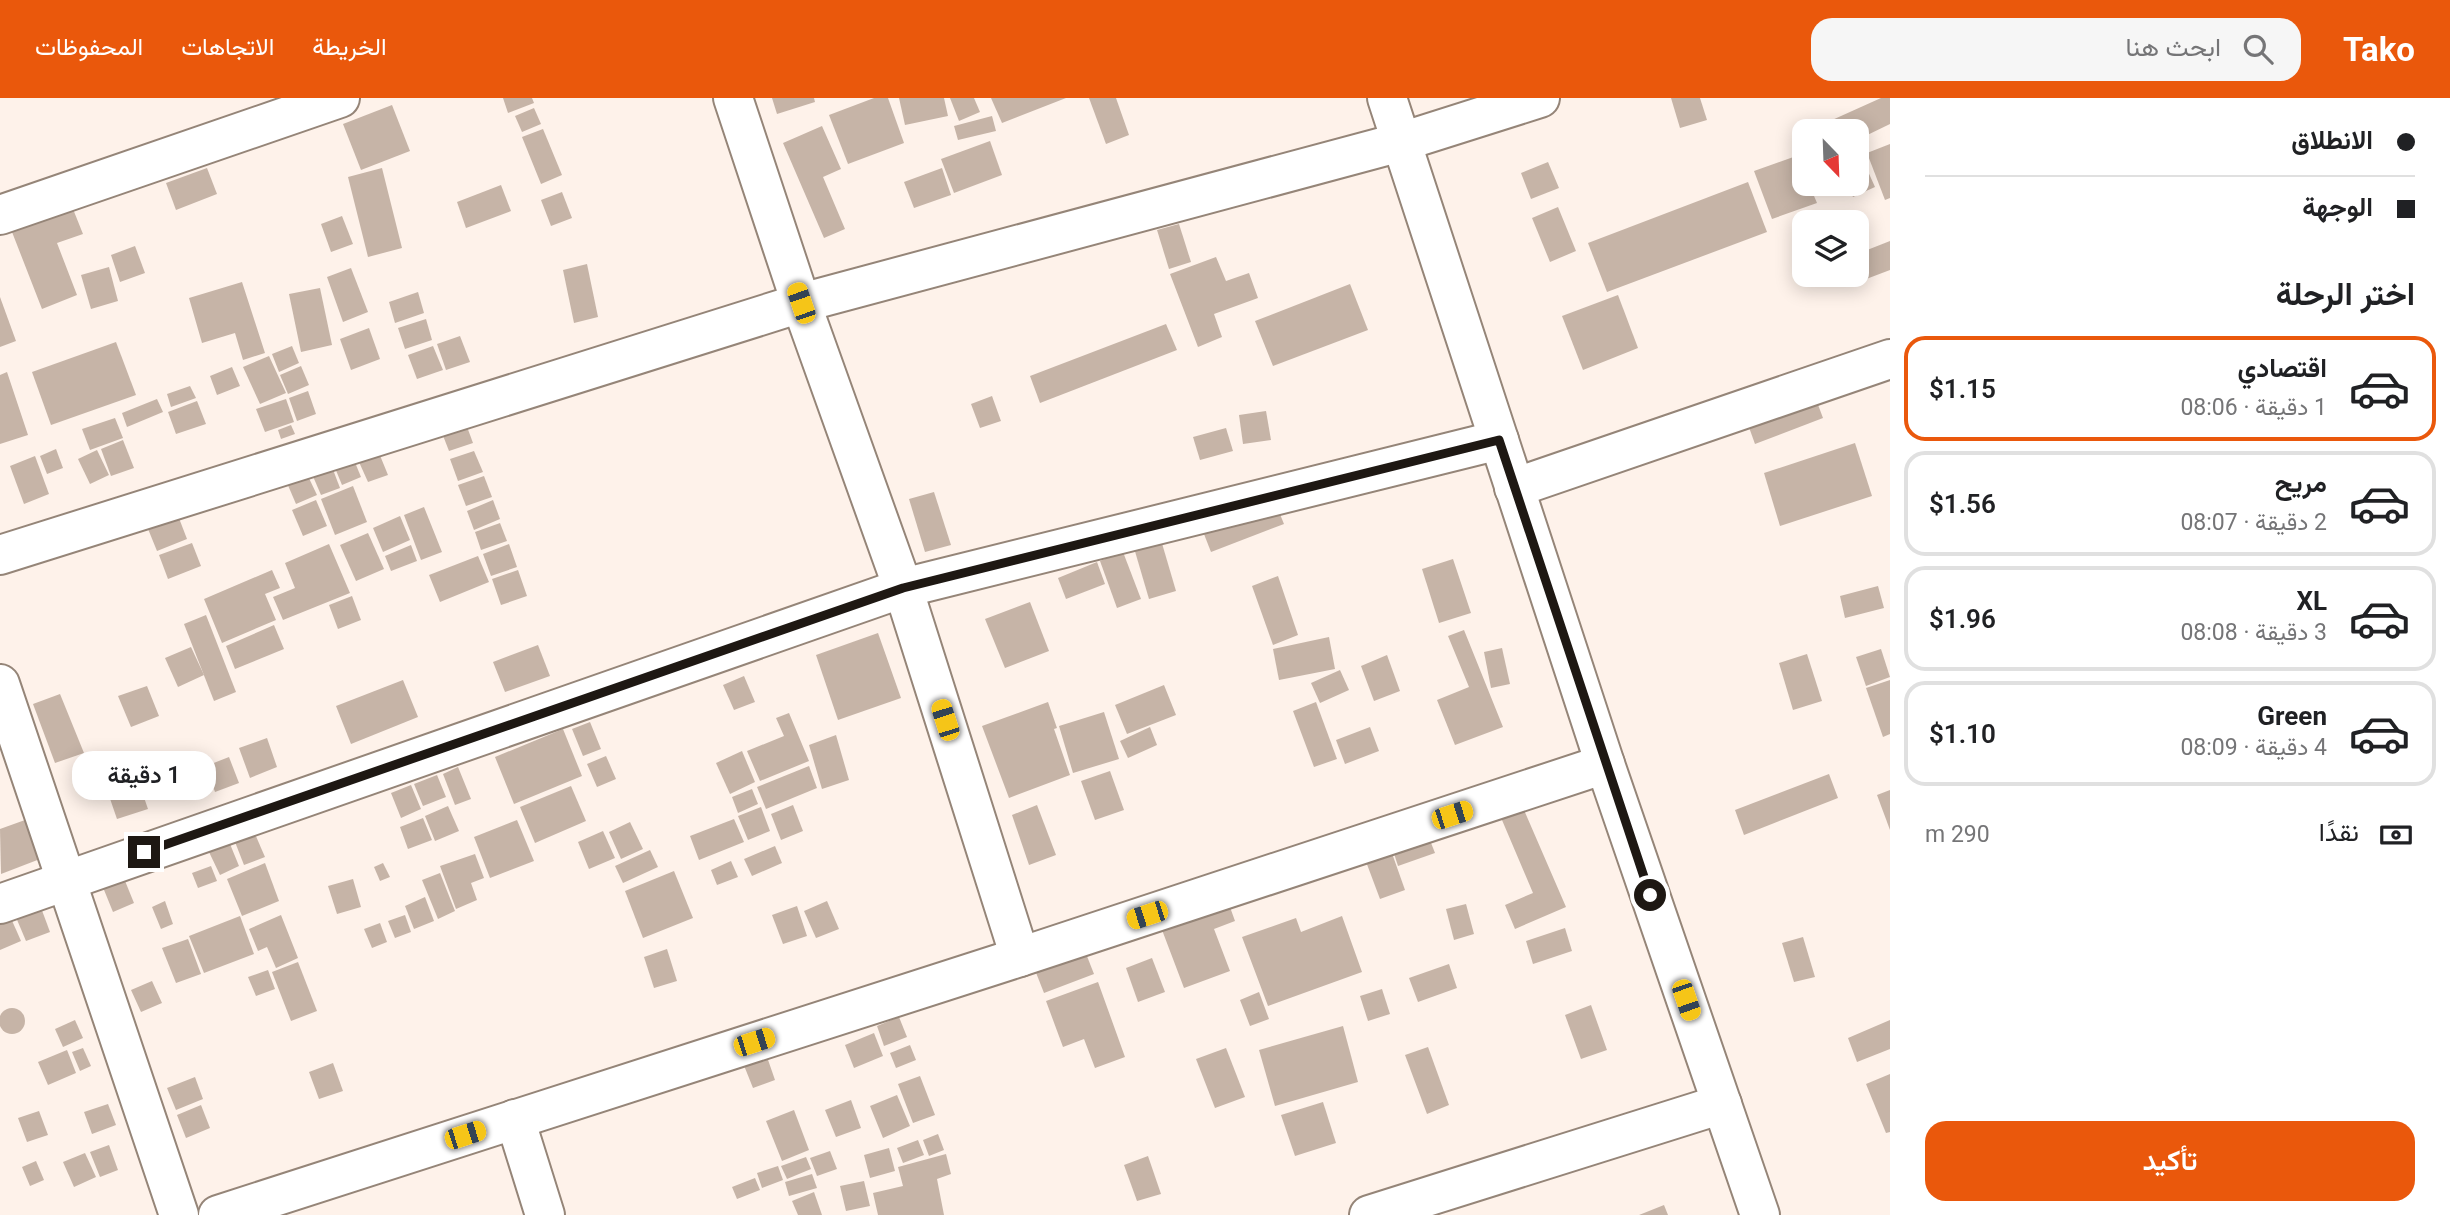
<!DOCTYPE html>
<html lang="ar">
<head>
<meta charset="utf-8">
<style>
	body { margin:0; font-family:Roboto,Vazirmatn,sans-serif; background:#f6f6f6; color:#202124; direction:rtl; height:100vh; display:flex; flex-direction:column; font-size:26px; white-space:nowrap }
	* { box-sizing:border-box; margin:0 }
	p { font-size:23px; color:#757577 }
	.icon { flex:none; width:38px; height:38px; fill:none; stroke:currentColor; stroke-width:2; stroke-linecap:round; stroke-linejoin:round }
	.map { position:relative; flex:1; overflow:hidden; direction:ltr }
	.panel { display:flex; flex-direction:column; background:#fff; width:560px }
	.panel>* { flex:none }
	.banner { display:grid; align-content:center; height:154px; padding:0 35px; background:#fff }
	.needle { width:46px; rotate:157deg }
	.controls { position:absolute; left:1792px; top:21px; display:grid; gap:14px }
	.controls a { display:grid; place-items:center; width:77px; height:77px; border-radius:14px; background:#fff; box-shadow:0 4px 18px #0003; font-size:35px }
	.end { position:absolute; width:32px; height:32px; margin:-16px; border:9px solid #1e1813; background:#fff; box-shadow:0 0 0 4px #fff }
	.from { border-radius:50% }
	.bubble { position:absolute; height:49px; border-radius:21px; background:#fff; box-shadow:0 4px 18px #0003; font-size:23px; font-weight:600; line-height:49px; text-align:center; direction:rtl }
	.car { position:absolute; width:21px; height:42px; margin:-21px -10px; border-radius:9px; box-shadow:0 0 5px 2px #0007; background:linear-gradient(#f5c518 24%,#345 0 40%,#f5c518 0 76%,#345 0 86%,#f5c518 0) }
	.banner b { display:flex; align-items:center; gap:24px; height:66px; font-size:26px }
	.banner b+b { border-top:2px solid #e0e0e0 }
	.banner i { width:18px; height:18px; background:#202124 }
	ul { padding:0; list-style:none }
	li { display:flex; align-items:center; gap:21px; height:105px; margin:0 14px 10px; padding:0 21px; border:4px solid #e0e0e0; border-radius:21px }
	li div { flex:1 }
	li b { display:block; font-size:26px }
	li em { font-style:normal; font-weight:600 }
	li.active { border-color:#ea580c }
	li>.icon { width:63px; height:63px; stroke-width:1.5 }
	h2 { padding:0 35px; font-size:32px; line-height:84px }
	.pay { display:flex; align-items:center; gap:18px; height:77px; padding:0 35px; font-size:26px }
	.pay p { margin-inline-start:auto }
	.cta { display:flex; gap:14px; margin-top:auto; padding:14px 35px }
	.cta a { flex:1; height:80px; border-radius:21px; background:#ea580c; color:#fff; font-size:28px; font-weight:600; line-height:80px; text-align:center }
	header { display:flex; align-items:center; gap:42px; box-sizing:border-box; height:98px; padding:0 35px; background:#ea580c; color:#fff }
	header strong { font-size:33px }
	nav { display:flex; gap:38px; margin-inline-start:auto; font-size:24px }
	.search { width:490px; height:63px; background:#f6f6f6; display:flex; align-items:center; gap:18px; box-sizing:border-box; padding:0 24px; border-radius:21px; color:#757577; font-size:26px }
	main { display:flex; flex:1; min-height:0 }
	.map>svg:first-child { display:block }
</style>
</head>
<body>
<header>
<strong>Tako</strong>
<div class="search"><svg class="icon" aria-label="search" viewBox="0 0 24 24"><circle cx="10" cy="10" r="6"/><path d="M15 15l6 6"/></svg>ابحث هنا</div>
<nav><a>الخريطة</a><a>الاتجاهات</a><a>المحفوظات</a></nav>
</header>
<main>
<section class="panel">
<div class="banner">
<b><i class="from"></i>الانطلاق</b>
<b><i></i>الوجهة</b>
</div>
<h2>اختر الرحلة</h2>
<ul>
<li class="active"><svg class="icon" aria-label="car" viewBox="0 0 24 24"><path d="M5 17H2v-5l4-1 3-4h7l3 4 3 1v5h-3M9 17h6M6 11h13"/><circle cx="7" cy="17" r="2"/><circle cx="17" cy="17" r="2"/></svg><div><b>اقتصادي</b><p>1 دقيقة · 08:06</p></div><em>$1.15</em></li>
<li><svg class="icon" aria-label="car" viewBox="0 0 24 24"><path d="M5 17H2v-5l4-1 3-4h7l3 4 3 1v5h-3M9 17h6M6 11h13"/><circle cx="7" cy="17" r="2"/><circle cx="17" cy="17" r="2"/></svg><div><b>مريح</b><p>2 دقيقة · 08:07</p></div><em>$1.56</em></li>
<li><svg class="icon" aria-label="car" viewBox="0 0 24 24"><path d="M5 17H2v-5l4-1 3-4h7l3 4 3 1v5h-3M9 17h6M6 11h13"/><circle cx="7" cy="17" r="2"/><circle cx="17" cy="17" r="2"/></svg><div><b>XL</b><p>3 دقيقة · 08:08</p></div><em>$1.96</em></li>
<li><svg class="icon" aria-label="car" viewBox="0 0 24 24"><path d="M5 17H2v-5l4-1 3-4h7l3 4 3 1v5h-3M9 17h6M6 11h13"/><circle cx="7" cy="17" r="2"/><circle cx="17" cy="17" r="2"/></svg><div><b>Green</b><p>4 دقيقة · 08:09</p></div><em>$1.10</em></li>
</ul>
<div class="pay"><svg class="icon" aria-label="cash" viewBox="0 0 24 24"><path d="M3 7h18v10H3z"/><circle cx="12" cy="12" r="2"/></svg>نقدًا<p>290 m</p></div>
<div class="cta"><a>تأكيد</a></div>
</section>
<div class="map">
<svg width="1890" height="1117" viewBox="0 0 1890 1117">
	<rect width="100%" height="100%" fill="#fef2ea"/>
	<!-- building -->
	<g fill="#c6b4a7">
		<polygon points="503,0 532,0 534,5 508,15"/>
		<polygon points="772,0 814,0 815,4 777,16"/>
		<polygon points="874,0 888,0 904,45 848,66 829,17"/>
		<polygon points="899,0 944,0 948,18 905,27"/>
		<polygon points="950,0 974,0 980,14 959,23"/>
		<polygon points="991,0 1066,0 1002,25"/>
		<polygon points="1089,0 1116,0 1129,37 1106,46"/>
		<polygon points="1671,0 1700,0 1707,22 1680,30"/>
		<polygon points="1881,0 1890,0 1890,26 1857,42 1857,33 1824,33 1821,27"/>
		<polygon points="392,7 410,53 361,72 343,26"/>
		<polygon points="534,10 541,26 522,34 515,18"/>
		<polygon points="992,18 996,33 958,42 954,28"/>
		<polygon points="822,28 841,71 823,79 845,131 824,140 783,45"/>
		<polygon points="543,31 562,77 541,86 522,39"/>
		<polygon points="990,43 1002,77 954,95 941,61"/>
		<polygon points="1890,46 1890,100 1885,102 1867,55"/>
		<polygon points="1857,49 1875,89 1853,99 1847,86 1857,86"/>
		<polygon points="1799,57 1804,71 1804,86 1809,86 1817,105 1772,121 1754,73"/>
		<polygon points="1548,64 1559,90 1531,101 1521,75"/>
		<polygon points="207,70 217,96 176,112 166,85"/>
		<polygon points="382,70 402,150 368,159 348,79"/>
		<polygon points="942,70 951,97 914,110 904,84"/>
		<polygon points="1748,84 1767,134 1607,194 1588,145"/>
		<polygon points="501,87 511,113 466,130 457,104"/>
		<polygon points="562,94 572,120 551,128 541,102"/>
		<polygon points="1558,109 1576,153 1550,164 1532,120"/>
		<polygon points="73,111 83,136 57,145 77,197 42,211 12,134"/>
		<polygon points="342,118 353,146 331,154 321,126"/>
		<polygon points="1179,126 1191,164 1169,171 1157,132"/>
		<polygon points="1890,143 1890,172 1861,183 1857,172 1857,156"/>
		<polygon points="135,148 145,175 120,184 111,157"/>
		<polygon points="1216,159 1226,183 1249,175 1258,200 1214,216 1222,239 1198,249 1170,176"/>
		<polygon points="587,166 598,219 574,225 563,172"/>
		<polygon points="109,169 118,203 91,211 81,177"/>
		<polygon points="351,170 368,214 343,224 327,179"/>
		<polygon points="242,184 265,255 243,262 235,235 202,245 189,200"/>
		<polygon points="1350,186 1368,232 1273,268 1255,223"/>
		<polygon points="320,190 332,247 301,254 289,196"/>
		<polygon points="418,194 424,215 395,225 389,204"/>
		<polygon points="1618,197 1638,250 1583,272 1562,218"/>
		<polygon points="0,199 16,243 0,249"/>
		<polygon points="426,221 432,242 405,251 398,230"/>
		<polygon points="1166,226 1177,252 1040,305 1030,278"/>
		<polygon points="369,230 380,261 351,272 340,241"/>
		<polygon points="460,238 470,264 446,272 437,246"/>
		<polygon points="116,244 136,297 51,327 32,274"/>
		<polygon points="292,248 299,265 279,274 272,256"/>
		<polygon points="433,248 443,272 417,281 408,257"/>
		<polygon points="269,258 286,295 260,306 243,269"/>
		<polygon points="301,268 309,287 288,296 280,277"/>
		<polygon points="232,269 240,288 217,297 210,278"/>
		<polygon points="7,274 28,337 0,346 0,277"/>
		<polygon points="190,288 196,300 171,309 167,296"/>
		<polygon points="308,293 316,316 297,323 289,300"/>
		<polygon points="1814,296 1823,320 1755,346 1746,321"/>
		<polygon points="992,298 1001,323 980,330 971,306"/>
		<polygon points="157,301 163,314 127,329 122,315"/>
		<polygon points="286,301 294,324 265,334 256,311"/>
		<polygon points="197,303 206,326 176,336 168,314"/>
		<polygon points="1266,313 1271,342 1243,346 1239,317"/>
		<polygon points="115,320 123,340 90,352 82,331"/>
		<polygon points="466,326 473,345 449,353 442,335"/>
		<polygon points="291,327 295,336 281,341 278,332"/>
		<polygon points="1226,330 1233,353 1200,362 1193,339"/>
		<polygon points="123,342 134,370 111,378 101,351"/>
		<polygon points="1855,345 1872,398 1780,428 1764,375"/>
		<polygon points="56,351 63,370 47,376 40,358"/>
		<polygon points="97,352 109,377 90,386 78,361"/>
		<polygon points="474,353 483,374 458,383 450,361"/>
		<polygon points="379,355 388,377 368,384 359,364"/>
		<polygon points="35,358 49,396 24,406 10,368"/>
		<polygon points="354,362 361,379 342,387 335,370"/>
		<polygon points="332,369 340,390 321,397 312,376"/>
		<polygon points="307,376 317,397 296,406 287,385"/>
		<polygon points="484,378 492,399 466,408 458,387"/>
		<polygon points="353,388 367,424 335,437 321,401"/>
		<polygon points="934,394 951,447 925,454 909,401"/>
		<polygon points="316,402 327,428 303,438 292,412"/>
		<polygon points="493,402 500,421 474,432 467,413"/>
		<polygon points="1275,404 1284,426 1211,454 1202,431"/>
		<polygon points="424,409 442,454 421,462 404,417"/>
		<polygon points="177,415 187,441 157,453 146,426"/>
		<polygon points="400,418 410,442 383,454 373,430"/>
		<polygon points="500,425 507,443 481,452 475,434"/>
		<polygon points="368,435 384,471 356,483 340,447"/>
		<polygon points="1161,442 1176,493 1149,501 1134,450"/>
		<polygon points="192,445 201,468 168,481 159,457"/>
		<polygon points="329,446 350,495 283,522 273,499 295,490 285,465"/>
		<polygon points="509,446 517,469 491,478 483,456"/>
		<polygon points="411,447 417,463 391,473 385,458"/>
		<polygon points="1123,454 1141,501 1117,510 1100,463"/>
		<polygon points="478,458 489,484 440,504 429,477"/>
		<polygon points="1453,461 1471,515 1439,525 1422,471"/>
		<polygon points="1097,464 1105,486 1066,501 1058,480"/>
		<polygon points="272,472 280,490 265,496 276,522 222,545 204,501"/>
		<polygon points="518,472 527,498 501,507 492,481"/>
		<polygon points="1278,478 1298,537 1273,547 1252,488"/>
		<polygon points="1878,488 1884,510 1845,520 1840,498"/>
		<polygon points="352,498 361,522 338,531 329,507"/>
		<polygon points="1030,504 1049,553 1005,570 985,521"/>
		<polygon points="206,517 236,594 214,603 184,526"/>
		<polygon points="274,527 284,551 235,571 226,548"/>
		<polygon points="1464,532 1503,629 1455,647 1437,602 1469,589 1448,538"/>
		<polygon points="878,535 901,600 838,622 816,557"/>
		<polygon points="1329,539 1335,571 1279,582 1273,551"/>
		<polygon points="538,547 550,578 505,594 493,564"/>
		<polygon points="191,549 204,577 178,589 165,560"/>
		<polygon points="1502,550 1510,586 1491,590 1484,554"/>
		<polygon points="1881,551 1890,579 1866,588 1856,559"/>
		<polygon points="1807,556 1822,603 1793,612 1779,565"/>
		<polygon points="1387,557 1400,593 1374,603 1361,568"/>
		<polygon points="1340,572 1349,592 1320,605 1311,585"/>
		<polygon points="744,578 755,604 734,612 723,587"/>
		<polygon points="403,582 418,619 351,646 336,608"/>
		<polygon points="1890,582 1890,636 1883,639 1866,590"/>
		<polygon points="1164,587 1176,617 1127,636 1115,607"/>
		<polygon points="147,588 159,618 131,629 118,598"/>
		<polygon points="60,596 84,655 55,665 33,606"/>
		<polygon points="1048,604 1057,630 1054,631 1070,677 1009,700 982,628"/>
		<polygon points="1316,604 1337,661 1314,669 1293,613"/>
		<polygon points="1104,614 1119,661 1073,675 1059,628"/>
		<polygon points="789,615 809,663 760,683 747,653 784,638 776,620"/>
		<polygon points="590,624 601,651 583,658 572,631"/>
		<polygon points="1150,629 1157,647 1128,660 1120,643"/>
		<polygon points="1370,629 1379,653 1345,666 1336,642"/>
		<polygon points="563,631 582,678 514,706 495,659"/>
		<polygon points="836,637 849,682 822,691 809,647"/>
		<polygon points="267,640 277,669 250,680 239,650"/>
		<polygon points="742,653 755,684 730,696 716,665"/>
		<polygon points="606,658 616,681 597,689 587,666"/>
		<polygon points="229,659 239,685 215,694 206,668"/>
		<polygon points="809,668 817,690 766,711 757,689"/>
		<polygon points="458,669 471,701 455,707 443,676"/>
		<polygon points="1110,673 1124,712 1095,722 1081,683"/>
		<polygon points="1829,676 1838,700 1744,737 1735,712"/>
		<polygon points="437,677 446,699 423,708 414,686"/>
		<polygon points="138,682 148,711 117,721 107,692"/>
		<polygon points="411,687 421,711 401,720 391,695"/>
		<polygon points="571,688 586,723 535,745 520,709"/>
		<polygon points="752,691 758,706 738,715 732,699"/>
		<polygon points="1890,692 1890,732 1877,697"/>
		<polygon points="1521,705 1566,809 1515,831 1505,807 1533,795 1499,715"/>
		<polygon points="793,707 803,733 781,742 771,716"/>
		<polygon points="1037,707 1056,757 1029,767 1012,717"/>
		<polygon points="448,708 459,733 435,743 425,718"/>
		<polygon points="761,709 770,733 748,742 738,718"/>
		<polygon points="423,720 432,742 408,751 400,729"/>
		<polygon points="734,721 744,744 699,762 690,738"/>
		<polygon points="25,722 40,761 1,776 0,731"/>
		<polygon points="517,722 534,763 490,780 474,739"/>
		<polygon points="630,724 643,751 621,761 609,734"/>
		<polygon points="1424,727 1435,755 1398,768 1389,740"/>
		<polygon points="603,733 615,760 589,771 578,744"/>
		<polygon points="255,736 265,759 244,767 235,744"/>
		<polygon points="1388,744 1405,792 1380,801 1362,753"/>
		<polygon points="230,746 239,768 220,777 209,754"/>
		<polygon points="775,748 782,765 752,778 744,761"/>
		<polygon points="650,752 658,769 623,785 615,768"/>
		<polygon points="475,756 484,780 471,785 477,802 456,811 440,768"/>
		<polygon points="731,763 738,779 717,787 711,772"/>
		<polygon points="265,765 279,803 242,818 227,781"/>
		<polygon points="383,765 390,779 380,783 374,769"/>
		<polygon points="211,768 217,783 198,790 192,775"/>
		<polygon points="674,773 693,820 643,840 625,793"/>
		<polygon points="440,775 455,813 438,821 422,782"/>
		<polygon points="123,778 134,805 113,814 102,787"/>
		<polygon points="353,781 361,809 337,816 328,788"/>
		<polygon points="1226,798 1235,823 1214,831 1230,873 1184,890 1159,824"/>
		<polygon points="425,799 434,823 414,831 405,808"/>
		<polygon points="165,803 173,826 161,831 152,809"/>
		<polygon points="827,803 839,831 816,840 804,813"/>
		<polygon points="1466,806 1474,836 1454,842 1446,811"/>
		<polygon points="40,807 50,834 26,843 15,817"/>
		<polygon points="797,808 807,838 783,846 772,817"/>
		<polygon points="281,817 298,860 276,870 267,849 258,853 249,831"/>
		<polygon points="405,817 411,834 395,840 388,823"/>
		<polygon points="10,818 21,843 0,852 0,822"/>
		<polygon points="240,818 254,856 204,875 189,838"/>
		<polygon points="1342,818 1362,874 1268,908 1242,839 1296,820 1301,834"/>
		<polygon points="380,825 387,844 372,850 364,831"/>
		<polygon points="1565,830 1572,853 1533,866 1526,843"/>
		<polygon points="1803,839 1815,879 1794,884 1782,845"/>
		<polygon points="188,841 201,876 176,885 162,850"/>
		<polygon points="1083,848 1094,876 1044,895 1033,867"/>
		<polygon points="667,851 677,883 654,890 644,859"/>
		<polygon points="1152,860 1165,894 1138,904 1126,870"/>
		<polygon points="298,864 317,913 291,923 272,874"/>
		<polygon points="1449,866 1457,890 1418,904 1409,880"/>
		<polygon points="268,872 275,891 256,898 248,879"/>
		<polygon points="152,883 162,905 141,914 131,892"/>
		<polygon points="1098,884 1125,959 1095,970 1084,941 1063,949 1046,903"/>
		<polygon points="1382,891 1390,916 1368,923 1360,898"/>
		<polygon points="1259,894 1269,921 1250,928 1240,902"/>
		<polygon points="1591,907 1607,952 1581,961 1565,917"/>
		<circle cx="12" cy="923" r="13"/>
		<polygon points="899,919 907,939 884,948 877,928"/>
		<polygon points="75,922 83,940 63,949 55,931"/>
		<polygon points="1890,922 1890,951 1857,964 1848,940"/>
		<polygon points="1343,928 1358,984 1275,1008 1259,952"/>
		<polygon points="874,935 883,958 854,970 845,947"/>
		<polygon points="910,947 916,962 896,970 890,955"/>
		<polygon points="1428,949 1449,1007 1427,1016 1405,957"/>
		<polygon points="83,950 91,968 80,973 72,954"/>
		<polygon points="1226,950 1245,999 1215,1010 1196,961"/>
		<polygon points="67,952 76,975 48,987 38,964"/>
		<polygon points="766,956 775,982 753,990 743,965"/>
		<polygon points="333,965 343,993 319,1001 309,974"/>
		<polygon points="1890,976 1890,1034 1886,1035 1866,986"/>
		<polygon points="920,978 935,1017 913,1025 898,986"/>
		<polygon points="195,979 203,1001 176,1012 167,990"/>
		<polygon points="897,997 910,1028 883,1040 870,1008"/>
		<polygon points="851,1002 861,1030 836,1039 825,1012"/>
		<polygon points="1323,1004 1336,1045 1295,1058 1281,1017"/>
		<polygon points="108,1006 116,1027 92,1036 84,1014"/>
		<polygon points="201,1007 210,1030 186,1040 177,1017"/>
		<polygon points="794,1012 809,1052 782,1063 766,1023"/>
		<polygon points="39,1013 48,1037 27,1044 18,1020"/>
		<polygon points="938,1036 944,1052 929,1058 923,1042"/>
		<polygon points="918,1042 924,1057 903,1065 897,1050"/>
		<polygon points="109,1047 118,1072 100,1079 90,1054"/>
		<polygon points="889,1050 895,1073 870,1080 864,1057"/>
		<polygon points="830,1053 837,1071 817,1078 810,1060"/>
		<polygon points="85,1055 96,1079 74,1089 63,1064"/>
		<polygon points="946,1056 951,1076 937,1081 944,1117 878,1117 873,1095 903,1088 898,1069"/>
		<polygon points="1148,1058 1161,1096 1137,1103 1124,1067"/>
		<polygon points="806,1059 811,1071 787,1081 781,1068"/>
		<polygon points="36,1063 44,1082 30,1088 22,1069"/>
		<polygon points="778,1068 783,1082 762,1090 757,1075"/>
		<polygon points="812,1076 817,1090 789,1098 785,1084"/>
		<polygon points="755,1080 760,1092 737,1101 732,1089"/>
		<polygon points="864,1083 870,1108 846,1113 840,1088"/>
		<polygon points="814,1094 822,1117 798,1117 792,1103"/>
		<polygon points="1664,1107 1668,1117 1639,1117"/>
	</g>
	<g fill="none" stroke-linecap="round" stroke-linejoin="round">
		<!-- minor casing -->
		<g stroke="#958578" stroke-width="42">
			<g id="minor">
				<polyline points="733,0 801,205 903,490 1020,859"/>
				<polyline points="0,117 340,0"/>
				<polyline points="1514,390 1890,261"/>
				<polyline points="0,457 801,205 1401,44 1540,0"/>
				<polyline points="0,586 179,1117"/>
				<polyline points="0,806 903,490 1499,342"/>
				<polyline points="515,1021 545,1117"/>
				<polyline points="218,1117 1020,859 1605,666"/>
				<polyline points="1369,1117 1722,1006"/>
			</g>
		</g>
		<!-- tertiary casing -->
		<g stroke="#958578" stroke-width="42">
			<polyline id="tertiary" points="1387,0 1605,666 1760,1117"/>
		</g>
		<!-- minor -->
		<use href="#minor" stroke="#fff" stroke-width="38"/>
		<!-- tertiary -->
		<use href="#tertiary" stroke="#fff" stroke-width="38"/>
	</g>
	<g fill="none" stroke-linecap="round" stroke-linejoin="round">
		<!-- route -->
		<polyline stroke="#1e1813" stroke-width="9" points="144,754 903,490 1499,342 1650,797"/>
	</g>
</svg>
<div class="controls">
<a><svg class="needle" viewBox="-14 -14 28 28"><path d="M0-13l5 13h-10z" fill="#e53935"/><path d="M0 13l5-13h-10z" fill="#757577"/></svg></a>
<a><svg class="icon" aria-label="layers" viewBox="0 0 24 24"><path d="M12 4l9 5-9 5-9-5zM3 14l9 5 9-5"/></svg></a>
</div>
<i class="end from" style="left:1650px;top:797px"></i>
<i class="end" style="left:144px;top:754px"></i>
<div class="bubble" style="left:72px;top:653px;width:144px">1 دقيقة</div>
<i class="car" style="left:801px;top:205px;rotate:341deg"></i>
<i class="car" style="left:945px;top:622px;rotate:342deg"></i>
<i class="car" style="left:1452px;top:717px;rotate:72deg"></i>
<i class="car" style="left:1147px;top:817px;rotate:252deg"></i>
<i class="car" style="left:1686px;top:902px;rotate:161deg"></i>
<i class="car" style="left:754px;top:944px;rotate:72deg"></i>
<i class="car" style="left:465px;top:1037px;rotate:72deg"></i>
</div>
</main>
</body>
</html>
